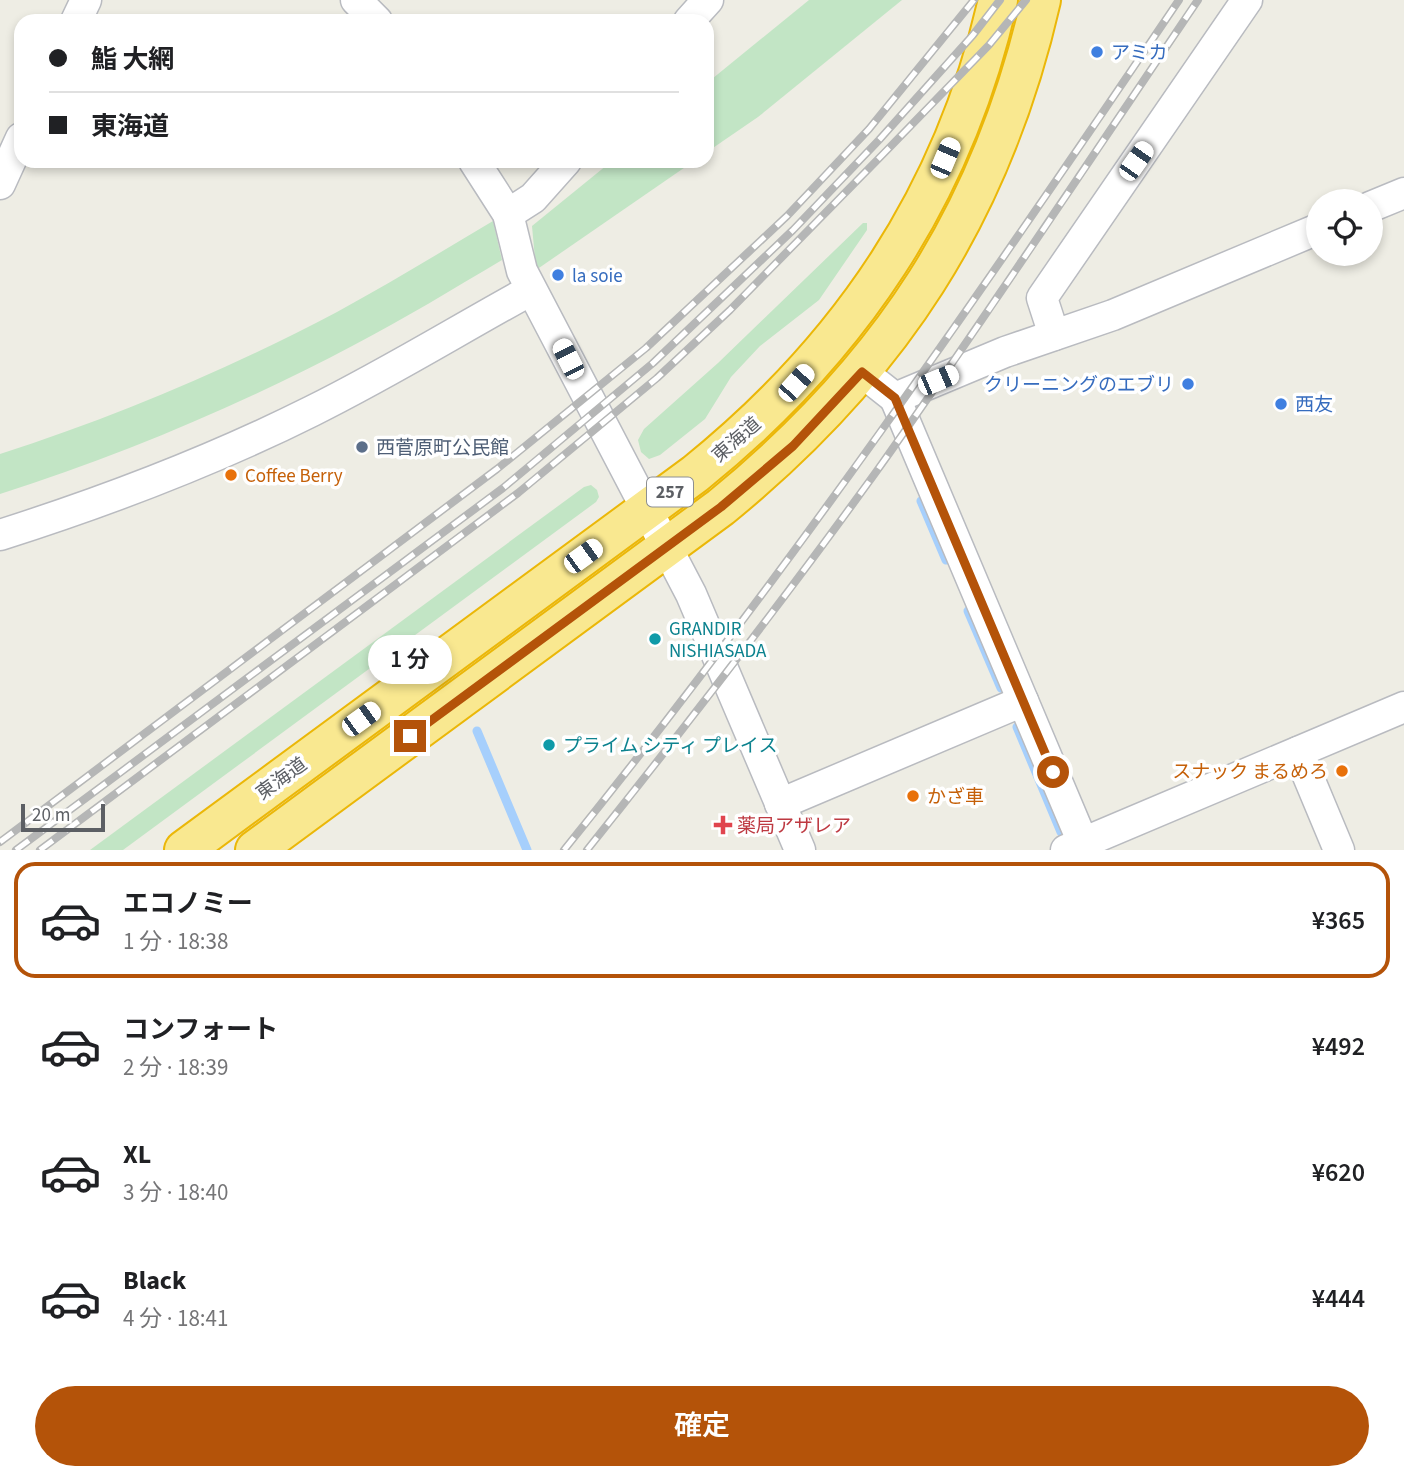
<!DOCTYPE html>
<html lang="ja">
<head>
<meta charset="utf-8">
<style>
	body { margin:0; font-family:"Source Sans 3","Noto Sans JP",sans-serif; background:#f2f2f2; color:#202124; height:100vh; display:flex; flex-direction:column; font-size:26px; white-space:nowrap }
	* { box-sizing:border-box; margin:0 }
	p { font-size:23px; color:#757577 }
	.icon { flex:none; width:38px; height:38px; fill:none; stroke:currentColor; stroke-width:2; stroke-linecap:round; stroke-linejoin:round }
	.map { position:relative; height:850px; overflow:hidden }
	.side { display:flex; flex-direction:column; background:#fff; flex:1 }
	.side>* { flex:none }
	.hud { position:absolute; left:14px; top:14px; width:700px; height:154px; border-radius:21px; box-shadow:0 4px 10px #0003; display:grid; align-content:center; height:154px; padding:0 35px; background:#fff }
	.controls { position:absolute; left:1306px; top:189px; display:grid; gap:14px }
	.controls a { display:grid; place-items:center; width:77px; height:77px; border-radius:50%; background:#fff; box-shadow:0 4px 10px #0003; font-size:35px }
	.scale { position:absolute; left:21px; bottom:18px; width:84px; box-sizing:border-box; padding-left:7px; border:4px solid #5c5f64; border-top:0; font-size:19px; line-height:24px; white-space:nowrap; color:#5c5f64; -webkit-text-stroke:5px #fff; paint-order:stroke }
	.end { position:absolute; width:32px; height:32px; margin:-16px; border:9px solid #b45309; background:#fff; box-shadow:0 0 0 4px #fff }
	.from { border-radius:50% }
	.bubble { position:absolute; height:49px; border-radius:24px; background:#fff; box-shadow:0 4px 10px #0003; font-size:23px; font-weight:600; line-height:49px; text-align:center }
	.car { position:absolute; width:21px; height:42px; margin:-21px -10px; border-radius:9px; box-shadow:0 0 5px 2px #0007; background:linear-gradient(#fff 24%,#345 0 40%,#fff 0 76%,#345 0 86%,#fff 0) }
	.hud b { display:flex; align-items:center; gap:24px; height:66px; font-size:26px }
	.hud b+b { border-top:2px solid #e0e0e0 }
	.hud i { width:18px; height:18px; background:#202124 }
	ul { padding:12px 0 0; list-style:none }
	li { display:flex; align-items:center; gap:21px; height:116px; margin:0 14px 10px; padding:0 21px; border:4px solid transparent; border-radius:21px }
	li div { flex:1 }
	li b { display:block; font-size:26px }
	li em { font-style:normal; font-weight:600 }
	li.active { border-color:#b45309 }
	li>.icon { width:63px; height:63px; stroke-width:1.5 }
	.cta { display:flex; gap:14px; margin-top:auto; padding:14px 35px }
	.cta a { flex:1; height:80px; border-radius:42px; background:#b45309; color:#fff; font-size:28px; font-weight:600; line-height:80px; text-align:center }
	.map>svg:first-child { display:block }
</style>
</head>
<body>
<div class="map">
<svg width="1404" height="850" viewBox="0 0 1404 850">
	<rect width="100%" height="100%" fill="#eeede4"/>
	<!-- green -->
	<g fill="#c2e5c5">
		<polygon points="809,0 902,0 758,117 707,152 707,83"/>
		<polygon points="612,161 694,161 536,270 532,226"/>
		<path d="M493,221L502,260C453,289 404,319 354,345C241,405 122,455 0,494V454C116,417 229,369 337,312C390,283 441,252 493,221Z"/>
		<polygon points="863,223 867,223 867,230 819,300 760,346 731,377 705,419 660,455 649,459 641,452 638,440 644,429 718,363"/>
		<polygon points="591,485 597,490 599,497 596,502 123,850 90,850 584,487"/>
	</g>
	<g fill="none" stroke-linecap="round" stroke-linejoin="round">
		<!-- stream -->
		<g stroke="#a6cffc" stroke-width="9">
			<polyline points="921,501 946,560"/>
			<polyline points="968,611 1001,688"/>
			<polyline points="1017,727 1061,832"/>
			<polyline points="477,731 527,850"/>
		</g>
		<!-- minor casing -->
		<g stroke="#b9bbc0" stroke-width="33">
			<g id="minor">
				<polyline points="356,0 377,21"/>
				<polyline points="76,21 86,0"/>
				<polyline points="689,21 708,0"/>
				<polyline points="474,161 508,214 522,271 691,594 800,850"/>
				<polyline points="0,184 21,138"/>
				<polyline points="1370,207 1404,193"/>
				<polyline points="508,214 533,198 566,161"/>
				<polyline points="1054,335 1042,298 1247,0"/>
				<polyline points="862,372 895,398 1005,352 1113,315 1318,229"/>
				<polyline points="895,398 1083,843"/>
				<path d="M0,535C107,501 212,461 312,411C387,374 458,330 531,290"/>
				<polyline points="1298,752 1339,850"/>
				<polyline points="780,804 1023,701"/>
				<polyline points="1066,850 1404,707"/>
			</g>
		</g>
		<!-- highway casing -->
		<g stroke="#ebb708" stroke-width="42">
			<g id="highway">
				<path d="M184,850L695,474C850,349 954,195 998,0"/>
				<path d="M255,850L721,507C890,369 992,214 1041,0"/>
			</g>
		</g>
		<!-- minor -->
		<use href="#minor" stroke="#fff" stroke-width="30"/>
		<!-- highway -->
		<use href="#highway" stroke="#f9e890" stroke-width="38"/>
		<!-- rail casing -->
		<g stroke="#b5b6b6" stroke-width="8">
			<g id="rail">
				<polyline points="0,842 497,469 646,348 787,216 869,129 974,0"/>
				<polyline points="16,850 503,488 653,363 793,230 879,140 973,35 1000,0"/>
				<polyline points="40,850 518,493 657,378 730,310 891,146 989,45 1026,0"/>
				<path d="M564,850C784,578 983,290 1179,0"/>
				<path d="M587,850C686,726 783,601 876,472C986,317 1091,158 1198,0"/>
			</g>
		</g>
		<!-- rail -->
		<use href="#rail" stroke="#fff" stroke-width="5" stroke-dasharray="16" stroke-linecap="butt"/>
	</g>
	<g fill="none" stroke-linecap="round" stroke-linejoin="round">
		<!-- route -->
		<polyline stroke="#b45309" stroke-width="9" points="410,736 721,507 793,446 862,372 895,398 1053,772"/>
	</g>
	<!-- markers -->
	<g fill="#3f7fe0" stroke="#fff" stroke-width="2.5">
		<circle cx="1097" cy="52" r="7"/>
		<circle cx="558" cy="275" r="7"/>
		<circle cx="1188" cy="384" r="7"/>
		<circle cx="1281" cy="404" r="7"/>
	</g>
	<circle fill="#5c6f8a" stroke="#fff" stroke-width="2.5" cx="362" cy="447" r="7"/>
	<g fill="#e8710a" stroke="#fff" stroke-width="2.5">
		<circle cx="231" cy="475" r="7"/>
		<circle cx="1342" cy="771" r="7"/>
		<circle cx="913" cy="796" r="7"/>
	</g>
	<g fill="#0f9aa8" stroke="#fff" stroke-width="2.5">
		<circle cx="655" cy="639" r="7"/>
		<circle cx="549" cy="745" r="7"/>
	</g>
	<path fill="#e0444e" stroke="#fff" stroke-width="2.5" d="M719.5 814.5h7v7h7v7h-7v7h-7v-7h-7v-7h7z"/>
	<g text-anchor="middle" stroke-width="7" stroke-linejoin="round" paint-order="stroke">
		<!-- shield labels -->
		<rect fill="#fff" stroke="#8d8f92" stroke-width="2" x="647" y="477.5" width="46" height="29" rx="5"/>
		<g font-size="18" font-weight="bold" fill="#5c5f64">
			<text x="670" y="498">257</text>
		</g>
		<!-- shop labels -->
		<g font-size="19" fill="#366cbe" stroke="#fff" text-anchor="start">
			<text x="1111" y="59">アミカ</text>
			<text x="572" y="282">la soie</text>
			<text x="1174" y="391" text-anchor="end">クリーニングのエブリ</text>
			<text x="1295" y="411">西友</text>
		</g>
		<!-- street labels -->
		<g font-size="19" fill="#5c5f64" stroke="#fff">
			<text transform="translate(736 439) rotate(-41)" y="7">東海道</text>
			<text transform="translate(281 778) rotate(-36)" y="7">東海道</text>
		</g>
		<!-- service labels -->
		<g font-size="19" fill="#4e5e75" stroke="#fff" text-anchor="start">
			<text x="376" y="454">西菅原町公民館</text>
		</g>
		<!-- food labels -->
		<g font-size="19" fill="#c56008" stroke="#fff" text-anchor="start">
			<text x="245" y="482">Coffee Berry</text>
			<text x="1328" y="778" text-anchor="end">スナック まるめろ</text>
			<text x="927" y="803">かざ車</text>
		</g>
		<!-- culture labels -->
		<g font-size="19" fill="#0d838f" stroke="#fff" text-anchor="start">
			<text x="669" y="635">GRANDIR<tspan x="669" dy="22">NISHIASADA</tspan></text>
			<text x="563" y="752">プライム シティ プレイス</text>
		</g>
		<!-- health labels -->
		<g font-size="19" fill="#be3a42" stroke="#fff" text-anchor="start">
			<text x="737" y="832">薬局アザレア</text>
		</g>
	</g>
</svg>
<div class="controls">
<a><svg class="icon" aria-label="locate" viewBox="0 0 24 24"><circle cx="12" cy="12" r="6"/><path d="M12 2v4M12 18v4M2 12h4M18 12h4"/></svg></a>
</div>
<div class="scale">20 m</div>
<i class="end from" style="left:1053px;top:772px"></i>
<i class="end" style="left:410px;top:736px"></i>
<div class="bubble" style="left:368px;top:635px;width:84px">1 分</div>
<i class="car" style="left:945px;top:158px;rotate:23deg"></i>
<i class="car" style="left:1136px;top:161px;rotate:35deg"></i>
<i class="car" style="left:568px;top:359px;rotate:333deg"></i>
<i class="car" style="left:938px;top:380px;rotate:67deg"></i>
<i class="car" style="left:796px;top:383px;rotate:42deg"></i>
<i class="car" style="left:583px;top:556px;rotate:54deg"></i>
<i class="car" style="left:361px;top:719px;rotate:54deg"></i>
<div class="hud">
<b><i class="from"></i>鮨 大網</b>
<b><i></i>東海道</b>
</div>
</div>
<section class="side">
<ul>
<li class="active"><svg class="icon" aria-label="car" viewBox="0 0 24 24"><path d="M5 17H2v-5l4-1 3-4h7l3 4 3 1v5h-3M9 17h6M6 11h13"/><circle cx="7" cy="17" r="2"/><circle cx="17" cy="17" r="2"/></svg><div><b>エコノミー</b><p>1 分 · 18:38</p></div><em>¥365</em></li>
<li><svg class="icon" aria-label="car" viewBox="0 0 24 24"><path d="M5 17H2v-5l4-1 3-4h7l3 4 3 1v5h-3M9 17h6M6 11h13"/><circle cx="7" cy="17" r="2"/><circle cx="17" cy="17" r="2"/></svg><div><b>コンフォート</b><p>2 分 · 18:39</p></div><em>¥492</em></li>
<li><svg class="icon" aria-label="car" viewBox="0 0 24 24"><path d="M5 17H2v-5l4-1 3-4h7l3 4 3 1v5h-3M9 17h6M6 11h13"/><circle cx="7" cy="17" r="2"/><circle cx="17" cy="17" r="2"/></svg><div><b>XL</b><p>3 分 · 18:40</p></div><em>¥620</em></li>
<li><svg class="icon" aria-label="car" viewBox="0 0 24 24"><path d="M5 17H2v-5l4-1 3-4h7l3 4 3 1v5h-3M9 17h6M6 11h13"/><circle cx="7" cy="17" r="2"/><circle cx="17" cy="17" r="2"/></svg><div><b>Black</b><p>4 分 · 18:41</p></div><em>¥444</em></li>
</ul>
<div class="cta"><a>確定</a></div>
</section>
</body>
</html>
